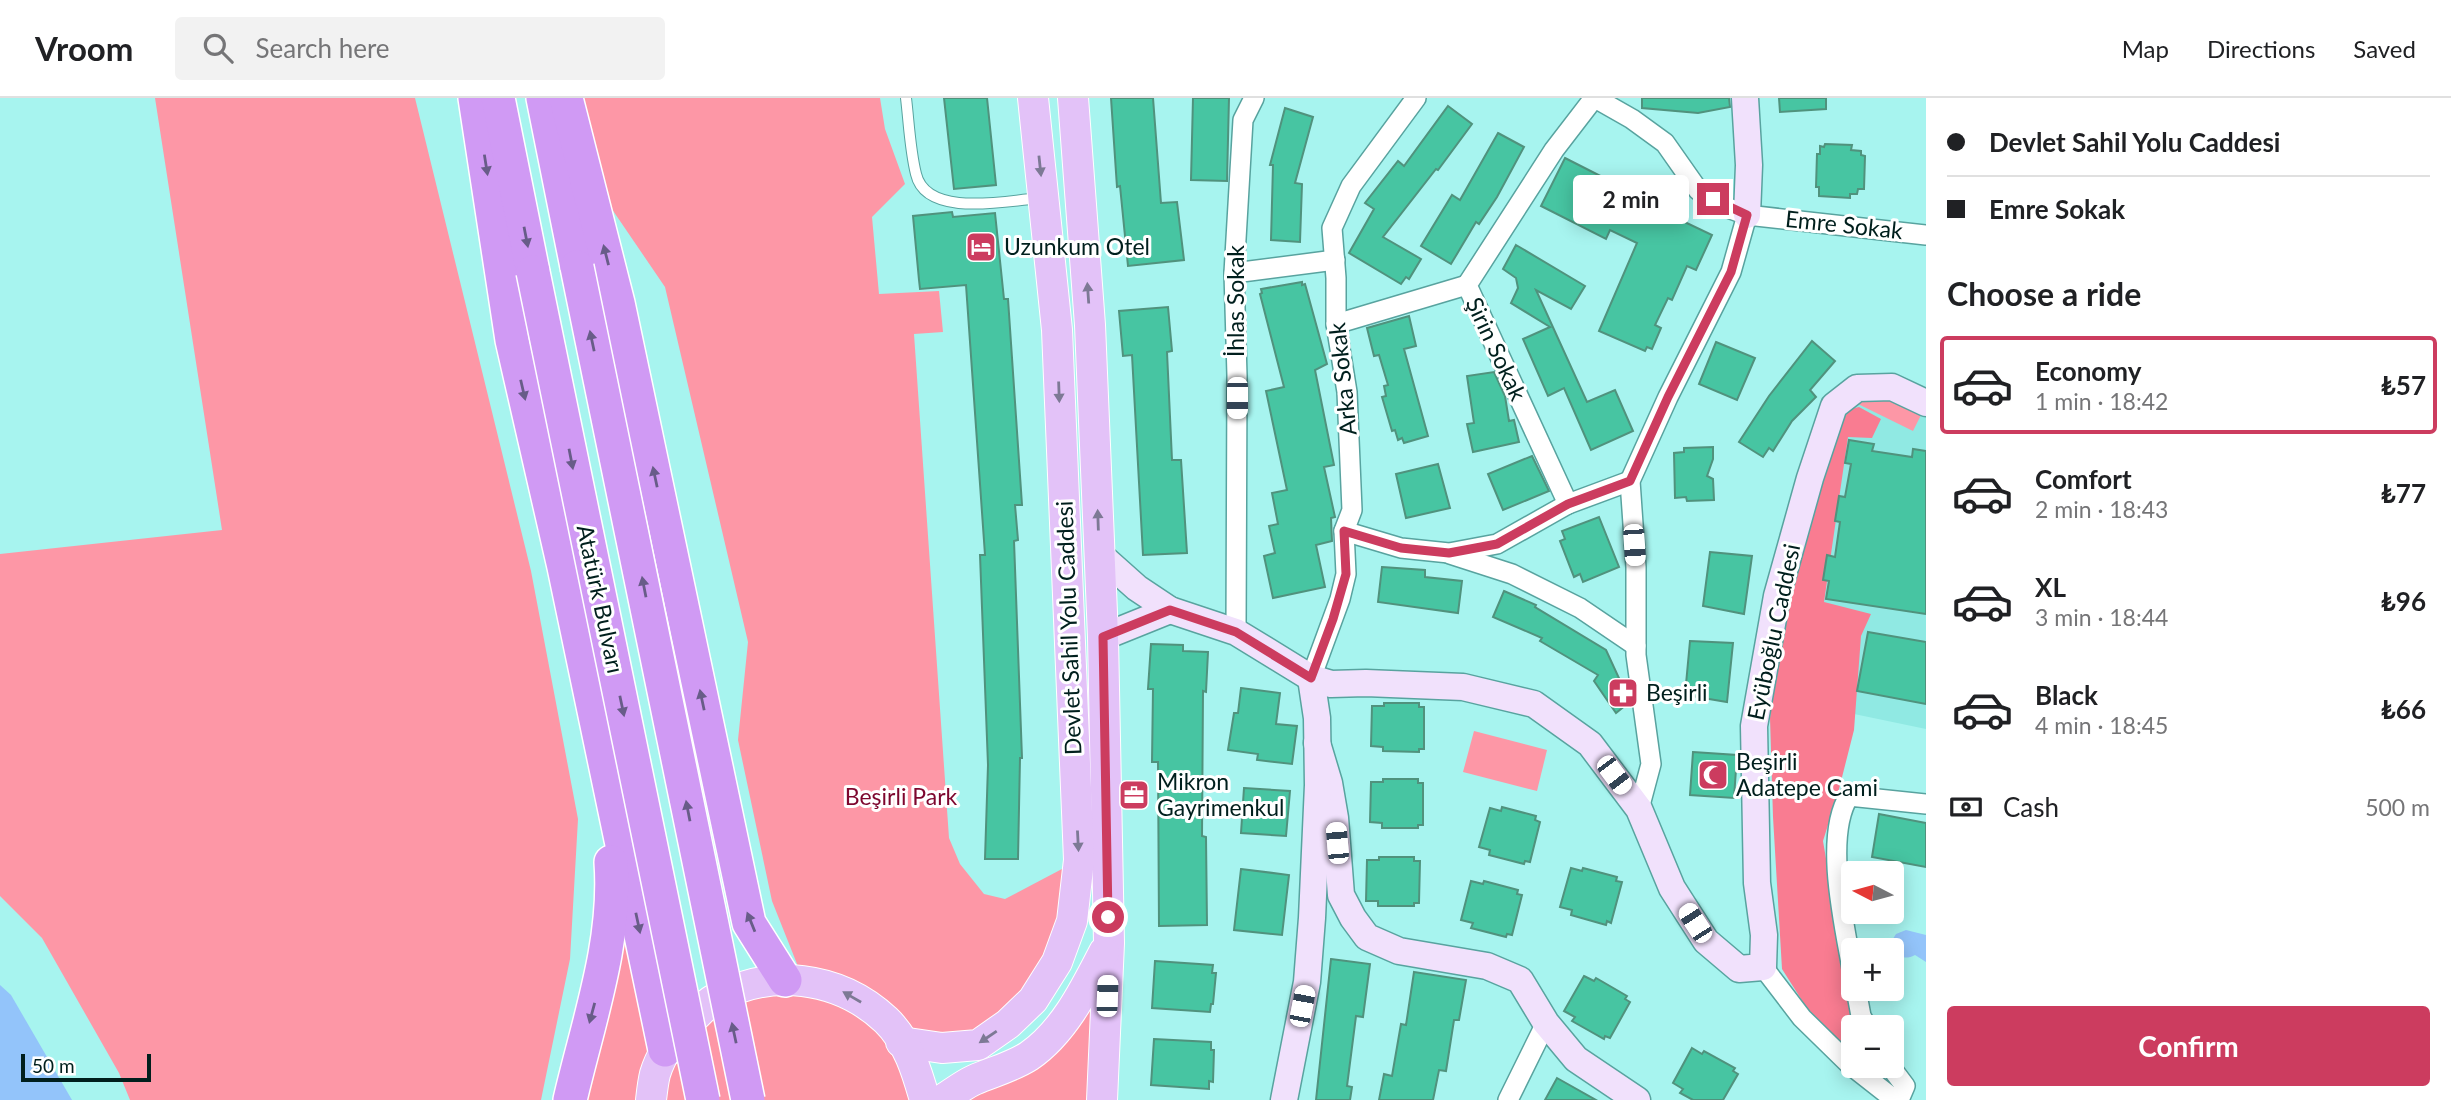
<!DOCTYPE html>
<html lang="en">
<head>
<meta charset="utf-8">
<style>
	body { margin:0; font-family:Lato,sans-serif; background:#f2f2f2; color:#202124; height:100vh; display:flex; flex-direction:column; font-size:26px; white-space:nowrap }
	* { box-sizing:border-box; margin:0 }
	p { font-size:23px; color:#757577 }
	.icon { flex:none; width:38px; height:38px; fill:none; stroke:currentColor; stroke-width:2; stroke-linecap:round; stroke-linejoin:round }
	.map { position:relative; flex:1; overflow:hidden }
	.side { display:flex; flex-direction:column; background:#fff; width:525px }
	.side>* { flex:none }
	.guide { display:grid; align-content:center; height:154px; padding:0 21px; background:#fff }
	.needle { width:46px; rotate:276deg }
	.tools { position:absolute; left:1841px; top:763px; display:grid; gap:14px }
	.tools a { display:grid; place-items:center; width:63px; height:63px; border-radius:7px; background:#fff; box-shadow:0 4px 18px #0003; font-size:35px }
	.scale { position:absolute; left:21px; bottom:18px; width:130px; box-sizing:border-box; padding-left:7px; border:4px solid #001f1d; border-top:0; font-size:19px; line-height:24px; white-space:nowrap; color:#001f1d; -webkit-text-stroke:5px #fff; paint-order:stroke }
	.end { position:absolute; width:32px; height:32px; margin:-16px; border:9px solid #cc3c5f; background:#fff; box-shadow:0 0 0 4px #fff }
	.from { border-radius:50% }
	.bubble { position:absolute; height:49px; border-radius:7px; background:#fff; box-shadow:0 4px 18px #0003; font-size:23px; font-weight:700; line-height:49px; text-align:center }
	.car { position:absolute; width:21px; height:42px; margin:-21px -10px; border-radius:9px; box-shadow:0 0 5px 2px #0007; background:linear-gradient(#fff 24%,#345 0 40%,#fff 0 76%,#345 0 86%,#fff 0) }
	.guide b { display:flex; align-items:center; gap:24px; height:66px; font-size:26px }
	.guide b+b { border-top:2px solid #e0e0e0 }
	.guide i { width:18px; height:18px; background:#202124 }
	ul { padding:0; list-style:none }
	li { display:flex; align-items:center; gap:21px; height:98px; margin:0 14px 10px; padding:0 7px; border:4px solid transparent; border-radius:7px }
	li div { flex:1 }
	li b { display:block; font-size:26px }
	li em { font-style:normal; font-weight:700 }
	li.on { border-color:#cc3c5f }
	li>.icon { width:63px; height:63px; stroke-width:1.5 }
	h2 { padding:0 21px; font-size:32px; line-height:84px }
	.pay { display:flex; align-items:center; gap:18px; height:77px; padding:0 21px; font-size:26px }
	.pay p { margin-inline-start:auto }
	.button { display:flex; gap:14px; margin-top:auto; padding:14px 21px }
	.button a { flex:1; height:80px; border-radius:7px; background:#cc3c5f; color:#fff; font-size:28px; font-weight:700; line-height:80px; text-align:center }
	header { display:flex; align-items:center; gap:42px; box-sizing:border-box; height:98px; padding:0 35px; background:#fff; border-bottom:2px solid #e0e0e0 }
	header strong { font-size:33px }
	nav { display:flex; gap:38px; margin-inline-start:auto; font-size:24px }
	.search { width:490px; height:63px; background:#f2f2f2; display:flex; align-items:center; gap:18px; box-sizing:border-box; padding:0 24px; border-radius:7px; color:#757577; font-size:26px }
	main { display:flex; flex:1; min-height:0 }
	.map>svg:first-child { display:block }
</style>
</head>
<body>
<header>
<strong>Vroom</strong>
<div class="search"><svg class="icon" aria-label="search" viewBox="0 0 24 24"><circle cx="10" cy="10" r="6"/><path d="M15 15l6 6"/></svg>Search here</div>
<nav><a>Map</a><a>Directions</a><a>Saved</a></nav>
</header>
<main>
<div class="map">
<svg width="1926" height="1002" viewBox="0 0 1926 1002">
	<rect width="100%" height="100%" fill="#a7f4ef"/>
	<!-- built -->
	<polygon fill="#90e9e3" points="1856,305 1926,315 1926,631 1811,607 1805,486 1847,311"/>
	<!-- green -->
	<g fill="#fd97a6">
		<polygon points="155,0 415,0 531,473 578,721 570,861 541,1002 130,1002 119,975 42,840 0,798 0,456 222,432"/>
		<polygon points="578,0 880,0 885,31 905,86 872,119 879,196 939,193 943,234 914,236 949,740 960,766 984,796 1005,801 1079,762 1057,864 1008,926 914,946 925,1002 575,1002 613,789 665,952 713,902 803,881 772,803 738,642 748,544 665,189 603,98"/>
		<polygon points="1886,299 1923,313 1913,333 1856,305 1870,300"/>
		<polygon points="1474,633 1547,652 1537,693 1463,674"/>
		<polygon points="1093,876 1103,1002 942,1002 1006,970"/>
	</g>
	<!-- forest -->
	<polygon fill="#f97c91" points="1859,309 1881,321 1872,340 1848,339 1824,504 1871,516 1861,538 1854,632 1838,695 1823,743 1852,913 1859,929 1853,929 1853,958 1808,912 1782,871 1773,719 1770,620 1786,493 1838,327 1851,311"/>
	<!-- water -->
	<g fill="#93c4fa">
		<path d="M1906,832L1926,837V864L1915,857C1905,862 1901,859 1893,853L1891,844L1896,836Z"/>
		<polygon points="0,887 11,897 72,1002 0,1002"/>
	</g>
	<!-- building -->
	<g fill="#47c5a2" stroke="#50927d" stroke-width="2">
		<polygon points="944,0 987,0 996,87 954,91"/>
		<polygon points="1111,0 1153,0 1161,105 1177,104 1184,162 1128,168 1120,88 1117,89"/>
		<polygon points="1193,0 1229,0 1227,83 1191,82"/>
		<polygon points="1642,0 1729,0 1730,9 1698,15 1642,10"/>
		<polygon points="1779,0 1826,0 1826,11 1780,14"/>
		<polygon points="1448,8 1472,26 1438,72 1436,71 1383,139 1421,161 1409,181 1406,179 1401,186 1349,155 1374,111 1365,105 1398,63 1404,68"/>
		<polygon points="1285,10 1313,19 1295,85 1302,86 1300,144 1271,142 1273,67 1270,67"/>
		<polygon points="1498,35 1524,49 1497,99 1479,126 1476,124 1451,166 1421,148 1452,97 1460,102"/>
		<polygon points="1825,46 1852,47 1851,52 1861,53 1861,57 1865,58 1864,91 1858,91 1857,96 1850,96 1850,100 1819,98 1819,89 1816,89 1817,56 1820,56 1820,48 1824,49"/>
		<polygon points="1565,60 1630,93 1628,97 1712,137 1696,172 1687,168 1672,202 1668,200 1655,227 1661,230 1652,251 1647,249 1645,253 1599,233 1637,145 1610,132 1606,141 1541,108"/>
		<polygon points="952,114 953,119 995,115 1004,201 1008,201 1022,407 1015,407 1018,442 1014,443 1022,660 1020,660 1018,761 985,761 988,667 980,457 985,457 966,187 920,191 919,182 913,118"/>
		<polygon points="1516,147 1585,188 1571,211 1536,192 1587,304 1615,292 1633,333 1591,352 1564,290 1548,298 1523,241 1550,229 1511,205 1518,190 1516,180 1503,171"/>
		<polygon points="1302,184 1302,187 1305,186 1327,266 1315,272 1334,367 1324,369 1335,419 1331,420 1332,443 1316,447 1325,489 1273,500 1264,458 1275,455 1269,428 1278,426 1272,395 1287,392 1266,293 1284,289 1260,196 1262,195 1261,191"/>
		<polygon points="1168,209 1172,253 1167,254 1172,362 1181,362 1187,455 1143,457 1132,257 1123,258 1119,213"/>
		<polygon points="1409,218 1416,248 1404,251 1428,338 1404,345 1402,340 1398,342 1395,332 1392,333 1382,299 1386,298 1384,288 1388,287 1379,257 1374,258 1367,230"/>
		<polygon points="1812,243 1835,263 1810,292 1816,299 1792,323 1773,353 1769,350 1763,359 1739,344 1769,298"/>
		<polygon points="1716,244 1755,260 1737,302 1699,286"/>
		<polygon points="1494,274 1505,298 1509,323 1514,322 1519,344 1473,354 1467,326 1474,325 1467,278"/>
		<polygon points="1849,342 1874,346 1872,353 1912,359 1913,351 1926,353 1926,516 1826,501 1829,483 1823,482 1827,457 1835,459 1840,424 1835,423 1839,398 1845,399 1851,366 1845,365"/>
		<polygon points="1713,349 1713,361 1707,378 1713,381 1714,402 1687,403 1686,399 1675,400 1674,355 1684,354 1684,350"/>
		<polygon points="1532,358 1549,393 1503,412 1488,376"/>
		<polygon points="1438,366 1450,410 1406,420 1396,376"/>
		<polygon points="1599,419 1619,469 1583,484 1580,476 1574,479 1560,443 1565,441 1562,433"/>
		<polygon points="1710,454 1752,458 1744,516 1703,508"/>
		<polygon points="1382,469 1425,472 1425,479 1462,483 1458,515 1378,504"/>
		<polygon points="1504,493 1536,507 1535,509 1606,552 1624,591 1627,606 1616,615 1594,583 1598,577 1540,543 1542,540 1493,519"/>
		<polygon points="1868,534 1926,544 1926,606 1857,593"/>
		<polygon points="1690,543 1733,545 1727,604 1685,597"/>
		<polygon points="1151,546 1183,547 1183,553 1208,554 1206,594 1203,593 1202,738 1206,739 1207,827 1159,828 1158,664 1152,664 1153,591 1148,591"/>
		<polygon points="1241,590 1280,595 1276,626 1297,628 1292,666 1257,662 1258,656 1228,652 1234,615 1238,615"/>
		<polygon points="1384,605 1419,605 1419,609 1424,609 1424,651 1419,651 1419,654 1383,653 1383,649 1371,648 1372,608 1384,608"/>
		<polygon points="1693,654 1737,657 1734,700 1690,697"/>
		<polygon points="1383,681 1418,681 1418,685 1423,685 1423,727 1418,727 1418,730 1382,730 1382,725 1370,724 1371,684 1383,684"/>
		<polygon points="1244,690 1290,693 1286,738 1241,735"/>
		<polygon points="1502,709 1536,718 1535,722 1540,724 1530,764 1525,763 1524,766 1489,757 1490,752 1479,749 1490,710 1501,713"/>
		<polygon points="1879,716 1926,725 1926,769 1872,759"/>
		<polygon points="1379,759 1414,759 1414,763 1420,763 1419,805 1414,805 1414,808 1378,808 1378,803 1366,803 1367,762 1379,762"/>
		<polygon points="1571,770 1582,773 1583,770 1617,779 1616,783 1622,784 1611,825 1607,823 1606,827 1571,817 1572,812 1560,809"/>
		<polygon points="1241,771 1289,777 1282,837 1234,832"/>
		<polygon points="1471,783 1483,786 1484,783 1518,792 1517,796 1522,797 1512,837 1507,836 1506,839 1471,830 1473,825 1461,822"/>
		<polygon points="1331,861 1370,866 1363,919 1356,918 1347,988 1352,989 1350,1002 1316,1002"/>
		<polygon points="1155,863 1213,867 1212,875 1216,875 1213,906 1211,906 1210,914 1152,910"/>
		<polygon points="1414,874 1466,882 1459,922 1454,922 1446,973 1439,972 1433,1002 1379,1002 1384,976 1392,978 1401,926 1406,927"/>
		<polygon points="1584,878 1594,883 1596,880 1627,898 1625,901 1630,904 1610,940 1605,938 1604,941 1572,923 1575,919 1564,913"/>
		<polygon points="1154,941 1211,944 1211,952 1214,952 1213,984 1209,983 1209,991 1151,987"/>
		<polygon points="1692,950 1702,956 1704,953 1735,970 1733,973 1738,976 1723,1002 1693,1002 1680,995 1683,991 1673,985"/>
		<polygon points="1557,980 1596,1002 1545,1002"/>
	</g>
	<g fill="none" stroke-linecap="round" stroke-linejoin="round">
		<!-- lane casing -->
		<g stroke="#58a39f" stroke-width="12">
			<path id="lane" d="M906,0C909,25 910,52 916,76C926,120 1006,103 1039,100"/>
		</g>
		<!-- street casing -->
		<g stroke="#58a39f" stroke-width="22">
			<g id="street">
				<polyline points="1595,0 1632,21 1665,45 1698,92 1728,110 1747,117 1926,137"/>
				<polyline points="1234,175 1335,162"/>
				<polyline points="1336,226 1467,187"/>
				<polyline points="1568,406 1467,187 1554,52 1594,0"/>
				<polyline points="1344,433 1401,450 1449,455 1497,446 1568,406 1630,383"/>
				<polyline points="1450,456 1512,476 1580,510 1636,548"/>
				<polyline points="1236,534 1237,278 1234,175 1243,22 1254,0"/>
				<polyline points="1311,580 1340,501 1346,476 1344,433 1352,412 1347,294 1336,226 1336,180 1332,130 1351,88 1416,0"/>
				<polyline points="1639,711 1651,666 1636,557 1636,469 1630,383 1668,299 1731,174 1747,117"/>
				<polyline points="1763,869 1802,920 1848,965 1895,1002"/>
				<path d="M1853,876C1845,830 1823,739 1849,698L1926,706"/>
				<polyline points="1856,891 1861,918 1867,929"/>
				<polyline points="1890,968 1905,988 1899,1002"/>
				<polyline points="1508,1002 1546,925"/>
			</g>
		</g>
		<!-- secondary casing -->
		<g stroke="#58a39f" stroke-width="29">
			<g id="secondary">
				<polyline points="1745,0 1749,67 1747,117"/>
				<polyline points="1100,457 1137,490 1170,512 1236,534 1311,580 1331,586 1366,585 1463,589 1534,606 1590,646 1639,711 1672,790 1706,843 1739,871 1763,869 1764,837 1757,785 1754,628 1777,498 1810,380 1834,308 1857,290 1892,289 1926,305"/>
				<polyline points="1103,539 1170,512"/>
				<polyline points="1317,645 1329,685 1335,720 1341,797 1353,820 1367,839 1399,853 1487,868 1520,882 1546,925 1576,961 1637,1002"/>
				<polyline points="1284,1002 1307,884 1312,820 1318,687 1317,620 1311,580"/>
			</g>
		</g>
		<!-- primary casing -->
		<g stroke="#fff" stroke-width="32">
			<g id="primary">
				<polyline points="1073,0 1090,227 1103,539 1109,845 1102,1002"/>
				<polyline points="901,944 942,950 978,947 1008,926 1033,902 1057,864 1072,823 1079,762 1057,232 1033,0"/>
				<path d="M651,1002C652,993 653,984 655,976C662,953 676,935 694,919C700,914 706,906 713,902C769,869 839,878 886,922C908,943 917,974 925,1002"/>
				<path d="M942,1002C953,995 963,987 974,982C992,974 1012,969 1029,958C1064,934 1085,891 1104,854"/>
			</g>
		</g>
		<!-- highway casing -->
		<g stroke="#fff" stroke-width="36">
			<g id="highway">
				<polyline points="475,0 512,242 564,469 665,952"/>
				<polyline points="498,0 533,174"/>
				<polyline points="543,0 577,169"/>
				<polyline points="566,0 618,205 749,825 785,882"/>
				<path d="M570,1002C588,924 617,845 611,764"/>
			</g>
		</g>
		<!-- lane -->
		<use href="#lane" stroke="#fff" stroke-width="10"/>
		<!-- street -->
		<use href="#street" stroke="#fff" stroke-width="19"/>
		<!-- secondary -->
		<use href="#secondary" stroke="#f1e1fc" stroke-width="26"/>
		<!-- primary -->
		<use href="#primary" stroke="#e3c2f8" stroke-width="30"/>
		<!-- highway -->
		<use href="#highway" stroke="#d09af4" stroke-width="33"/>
		<!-- highway-bridge casing -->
		<g stroke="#fff" stroke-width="36" stroke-linecap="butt">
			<g id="highway-bridge">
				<polyline points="577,169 748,1002"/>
				<polyline points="533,174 703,1002"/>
			</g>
		</g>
		<!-- highway-bridge -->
		<use href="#highway-bridge" stroke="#d09af4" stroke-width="33"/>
	</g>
	<!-- one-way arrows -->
	<defs><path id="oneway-solid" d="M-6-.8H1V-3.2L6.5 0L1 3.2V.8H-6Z" transform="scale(1.75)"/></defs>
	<g fill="#685c88">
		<use href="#oneway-solid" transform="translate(486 67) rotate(81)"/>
		<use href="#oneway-solid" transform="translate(526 139) rotate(79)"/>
		<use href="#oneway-solid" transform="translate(606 157) rotate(-104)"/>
		<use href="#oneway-solid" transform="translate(592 243) rotate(-102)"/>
		<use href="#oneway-solid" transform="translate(523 292) rotate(77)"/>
		<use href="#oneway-solid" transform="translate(571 361) rotate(79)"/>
		<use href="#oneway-solid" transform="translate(655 379) rotate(-102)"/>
		<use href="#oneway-solid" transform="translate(644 489) rotate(-101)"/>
		<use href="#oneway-solid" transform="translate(702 602) rotate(-102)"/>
		<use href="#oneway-solid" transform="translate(622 608) rotate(78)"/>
		<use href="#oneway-solid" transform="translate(688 713) rotate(-101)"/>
		<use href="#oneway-solid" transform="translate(751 824) rotate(-112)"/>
		<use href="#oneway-solid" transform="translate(638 825) rotate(78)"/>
		<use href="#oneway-solid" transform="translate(592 915) rotate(105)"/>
		<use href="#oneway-solid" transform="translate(734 935) rotate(-102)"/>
	</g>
	<g fill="#7d7995">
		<use href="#oneway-solid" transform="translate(1040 68) rotate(84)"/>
		<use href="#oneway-solid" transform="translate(1088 195) rotate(-94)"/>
		<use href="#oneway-solid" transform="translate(1059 294) rotate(88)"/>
		<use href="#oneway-solid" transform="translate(1098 422) rotate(-92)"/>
		<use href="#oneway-solid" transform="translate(1078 743) rotate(87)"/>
		<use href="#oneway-solid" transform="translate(852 899) rotate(-150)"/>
		<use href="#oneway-solid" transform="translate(988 939) rotate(146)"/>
	</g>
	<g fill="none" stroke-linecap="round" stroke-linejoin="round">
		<!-- route -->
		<polyline stroke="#cc3c5f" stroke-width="9" points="1108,819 1103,539 1170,512 1236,534 1311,580 1333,521 1346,476 1344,433 1401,450 1449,455 1497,446 1568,406 1630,383 1668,299 1731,174 1747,117 1713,101"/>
	</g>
	<!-- icons -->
	<defs>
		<g id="hotel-square" transform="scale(1.575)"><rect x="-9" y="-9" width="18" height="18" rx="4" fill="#cc3c5f" stroke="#fff"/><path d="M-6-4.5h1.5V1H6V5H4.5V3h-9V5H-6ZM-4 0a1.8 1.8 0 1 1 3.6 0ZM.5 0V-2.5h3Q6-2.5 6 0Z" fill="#fff"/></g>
		<g id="pharmacy-square" transform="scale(1.575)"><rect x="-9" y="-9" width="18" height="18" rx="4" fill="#cc3c5f" stroke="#fff"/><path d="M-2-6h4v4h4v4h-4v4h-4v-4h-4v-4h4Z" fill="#fff"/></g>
		<g id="mosque-square" transform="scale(1.575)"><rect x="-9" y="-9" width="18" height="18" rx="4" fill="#cc3c5f" stroke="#fff"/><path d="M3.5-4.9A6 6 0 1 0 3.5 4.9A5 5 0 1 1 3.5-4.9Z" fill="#fff"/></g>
		<g id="office-square" transform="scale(1.575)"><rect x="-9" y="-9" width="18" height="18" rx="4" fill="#cc3c5f" stroke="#fff"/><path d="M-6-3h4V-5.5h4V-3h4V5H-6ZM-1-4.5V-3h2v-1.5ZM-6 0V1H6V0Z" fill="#fff"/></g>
	</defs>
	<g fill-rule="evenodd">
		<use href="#hotel-square" x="981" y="149"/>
		<use href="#pharmacy-square" x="1623" y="595"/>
		<use href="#mosque-square" x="1713" y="677"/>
		<use href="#office-square" x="1134" y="697"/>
	</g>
	<g text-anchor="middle" stroke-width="6" stroke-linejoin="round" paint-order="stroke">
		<!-- street labels -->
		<g font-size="23" fill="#001f1d" stroke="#fff">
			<text transform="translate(1844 127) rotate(6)" y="8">Emre Sokak</text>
			<text transform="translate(1236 203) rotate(-90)" y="8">İhlas Sokak</text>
			<text transform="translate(1496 251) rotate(65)" y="8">Şirin Sokak</text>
			<text transform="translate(1343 281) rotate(-96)" y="8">Arka Sokak</text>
			<text transform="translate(600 501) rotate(78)" y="8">Atatürk Bulvarı</text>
			<text transform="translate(1069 530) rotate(-92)" y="8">Devlet Sahil Yolu Caddesi</text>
			<text transform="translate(1774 534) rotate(-78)" y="8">Eyüboğlu Caddesi</text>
		</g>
		<!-- poi labels -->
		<g font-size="23" fill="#001f1d" stroke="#fff" text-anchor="start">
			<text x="1004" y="157">Uzunkum Otel</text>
			<text x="1646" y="603">Beşirli</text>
			<text x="1736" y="672">Beşirli<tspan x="1736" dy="26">Adatepe Cami</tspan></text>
			<text x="1157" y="692">Mikron<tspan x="1157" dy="26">Gayrimenkul</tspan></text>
		</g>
		<!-- park labels -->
		<g font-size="23" fill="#7d062e" stroke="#fff">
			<text x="901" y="707">Beşirli Park</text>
		</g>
	</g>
</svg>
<div class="tools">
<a><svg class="needle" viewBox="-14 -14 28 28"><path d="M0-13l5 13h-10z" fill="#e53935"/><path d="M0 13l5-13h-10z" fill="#757577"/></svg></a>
<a>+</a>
<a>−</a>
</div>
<div class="scale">50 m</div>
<i class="end from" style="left:1108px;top:819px"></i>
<i class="end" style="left:1713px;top:101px"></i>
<div class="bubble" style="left:1573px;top:77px;width:116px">2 min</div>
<i class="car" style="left:1237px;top:300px;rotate:180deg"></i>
<i class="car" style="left:1634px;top:447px;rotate:176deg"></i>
<i class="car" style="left:1614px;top:677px;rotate:143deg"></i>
<i class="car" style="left:1337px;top:745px;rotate:355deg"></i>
<i class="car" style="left:1695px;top:825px;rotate:327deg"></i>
<i class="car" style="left:1107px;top:898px;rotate:2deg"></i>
<i class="car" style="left:1302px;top:908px;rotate:11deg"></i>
</div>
<section class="side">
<div class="guide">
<b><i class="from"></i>Devlet Sahil Yolu Caddesi</b>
<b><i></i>Emre Sokak</b>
</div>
<h2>Choose a ride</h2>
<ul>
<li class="on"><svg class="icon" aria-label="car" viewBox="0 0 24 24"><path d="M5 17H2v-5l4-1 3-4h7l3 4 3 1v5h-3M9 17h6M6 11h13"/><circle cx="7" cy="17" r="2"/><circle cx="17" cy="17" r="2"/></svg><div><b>Economy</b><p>1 min · 18:42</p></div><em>₺57</em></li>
<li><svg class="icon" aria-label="car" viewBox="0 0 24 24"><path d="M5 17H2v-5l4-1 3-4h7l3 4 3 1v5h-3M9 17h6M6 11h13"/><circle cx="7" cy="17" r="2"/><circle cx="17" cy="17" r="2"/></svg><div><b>Comfort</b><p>2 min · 18:43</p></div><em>₺77</em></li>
<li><svg class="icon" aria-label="car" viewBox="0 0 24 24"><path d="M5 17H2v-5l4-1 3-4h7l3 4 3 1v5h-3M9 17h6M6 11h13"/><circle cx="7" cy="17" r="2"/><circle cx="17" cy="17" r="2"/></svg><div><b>XL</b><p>3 min · 18:44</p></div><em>₺96</em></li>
<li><svg class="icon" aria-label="car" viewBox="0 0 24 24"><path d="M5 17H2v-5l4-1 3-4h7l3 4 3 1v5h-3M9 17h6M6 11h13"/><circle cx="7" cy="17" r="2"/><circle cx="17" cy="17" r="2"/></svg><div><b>Black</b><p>4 min · 18:45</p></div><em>₺66</em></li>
</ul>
<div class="pay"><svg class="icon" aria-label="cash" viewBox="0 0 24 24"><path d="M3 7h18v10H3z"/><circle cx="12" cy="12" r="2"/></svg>Cash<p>500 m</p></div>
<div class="button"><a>Confirm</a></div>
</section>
</main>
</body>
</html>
